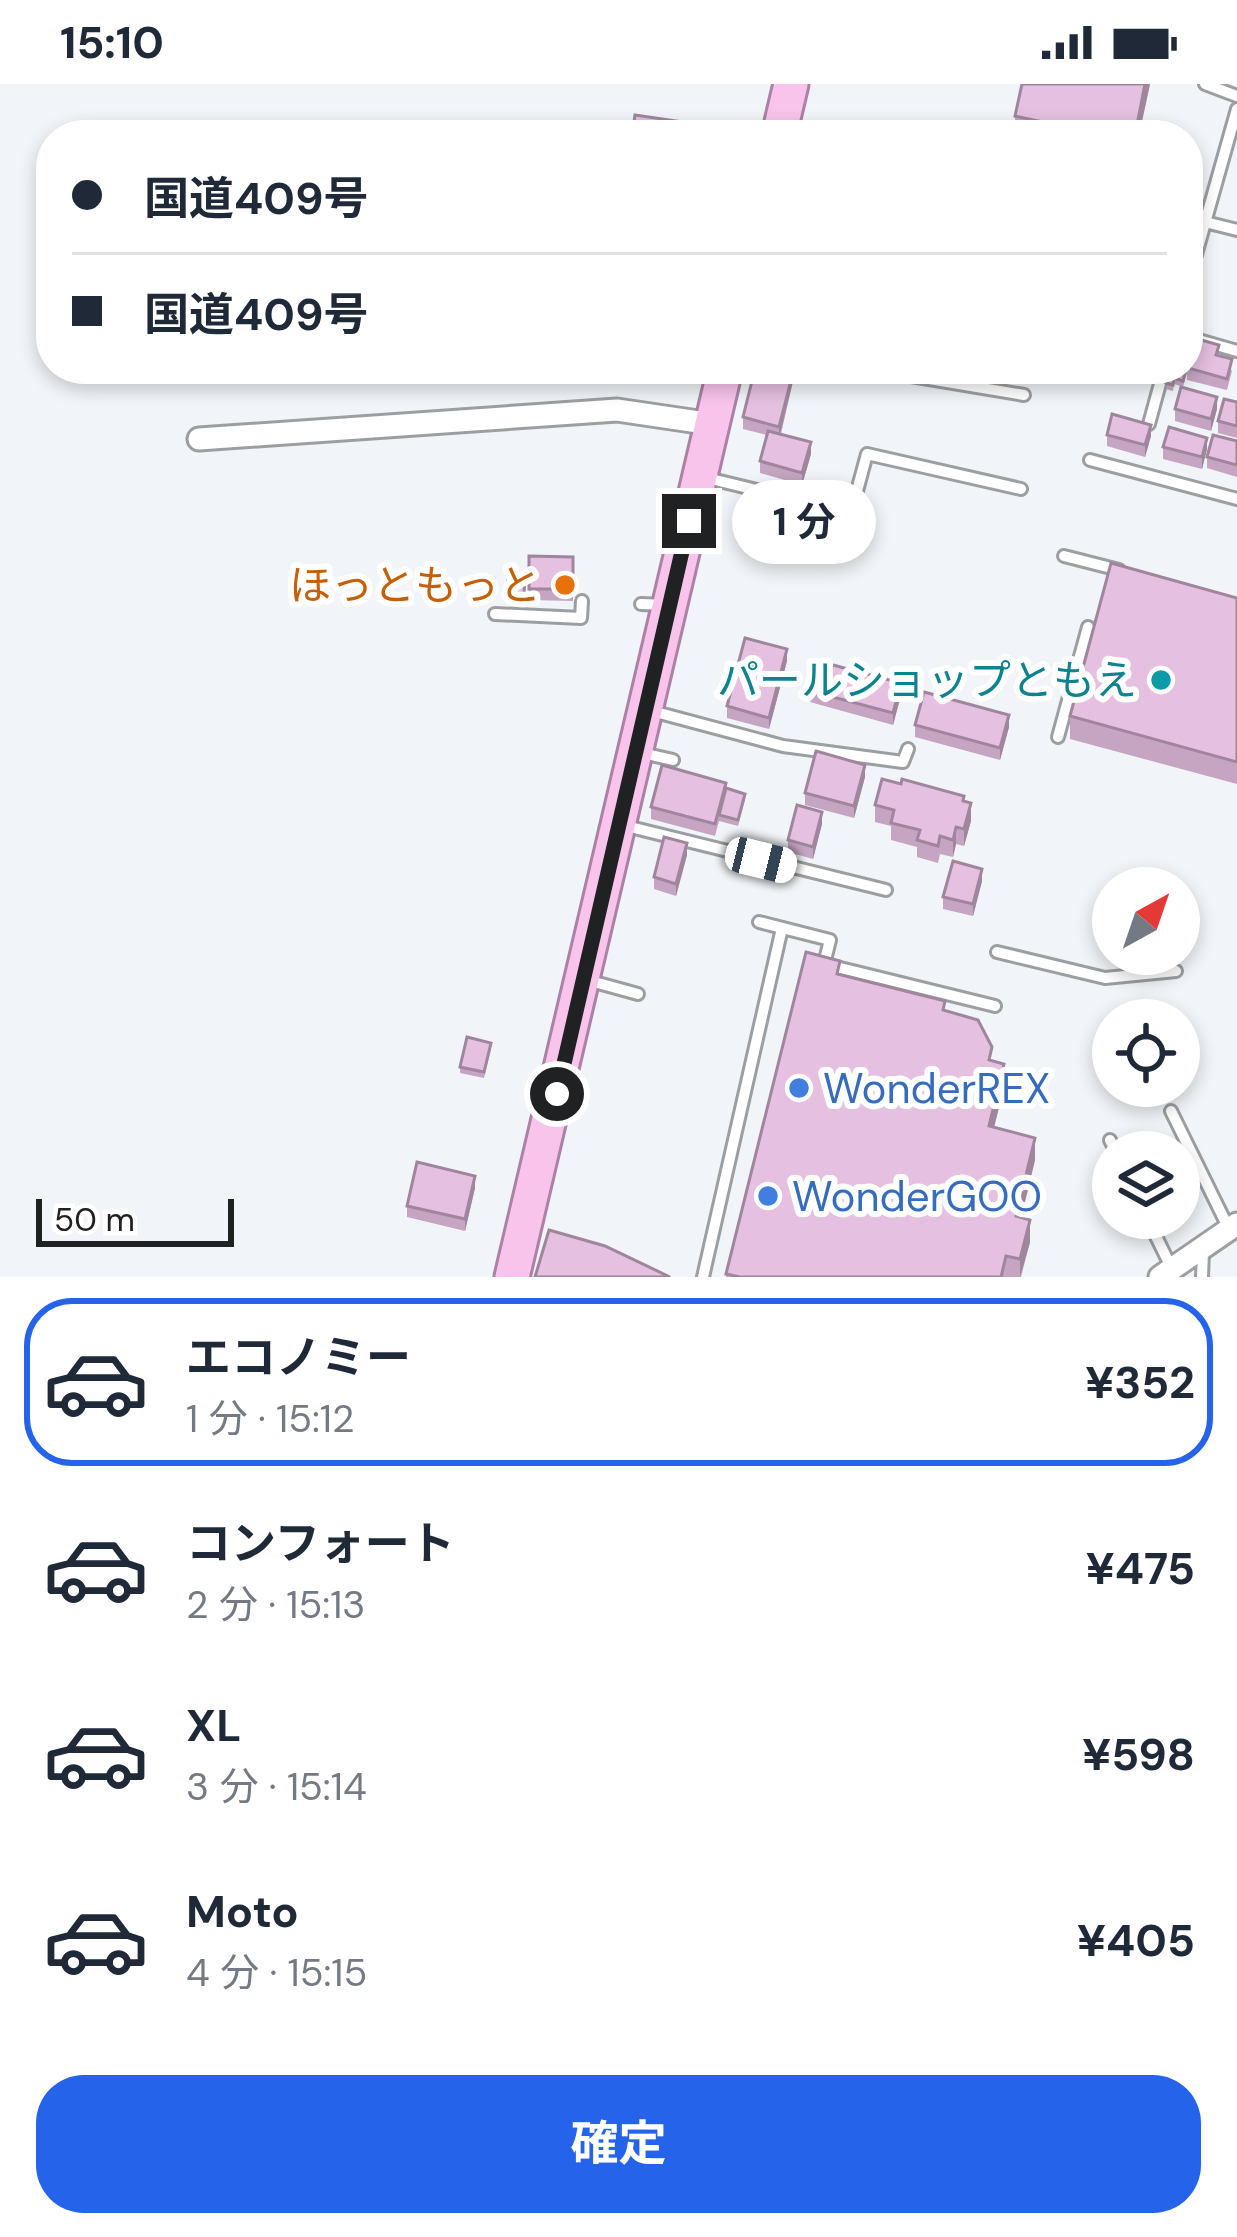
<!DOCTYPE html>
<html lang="ja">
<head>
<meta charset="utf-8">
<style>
	body { margin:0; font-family:"DM Sans","Noto Sans JP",sans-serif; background:#f2f2f3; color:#1f2937; height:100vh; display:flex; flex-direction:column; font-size:45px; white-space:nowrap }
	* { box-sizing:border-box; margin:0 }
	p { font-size:39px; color:#747a83 }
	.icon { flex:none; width:66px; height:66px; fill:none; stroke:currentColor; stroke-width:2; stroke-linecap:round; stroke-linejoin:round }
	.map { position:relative; height:1193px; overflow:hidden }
	.side { display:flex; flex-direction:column; background:#fff; flex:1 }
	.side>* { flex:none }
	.guide { position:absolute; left:36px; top:36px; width:1167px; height:264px; border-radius:48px; box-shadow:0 6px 18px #0003; display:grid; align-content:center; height:264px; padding:0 36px; background:#fff }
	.needle { width:78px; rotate:40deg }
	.controls { position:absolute; left:1092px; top:783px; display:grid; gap:24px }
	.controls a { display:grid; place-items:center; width:108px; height:108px; border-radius:50%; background:#fff; box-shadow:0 6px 18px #0003; font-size:60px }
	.scale { position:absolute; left:36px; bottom:30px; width:198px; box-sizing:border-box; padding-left:12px; border:6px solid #202122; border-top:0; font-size:33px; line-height:42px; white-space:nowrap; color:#202122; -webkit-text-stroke:9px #fff; paint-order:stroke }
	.end { position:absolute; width:54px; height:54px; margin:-27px; border:15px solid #202122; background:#fff; box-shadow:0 0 0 6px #fff }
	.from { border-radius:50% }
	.bubble { position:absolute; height:84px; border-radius:42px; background:#fff; box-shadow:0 6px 18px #0003; font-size:39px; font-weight:700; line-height:84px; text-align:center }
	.car { position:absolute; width:36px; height:72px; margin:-36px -18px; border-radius:15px; box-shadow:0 0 9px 3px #0007; background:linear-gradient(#fff 24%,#345 0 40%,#fff 0 76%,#345 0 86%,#fff 0) }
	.guide b { display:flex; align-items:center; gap:42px; height:114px; font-size:45px }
	.guide b+b { border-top:3px solid #e0e1e3 }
	.guide i { width:30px; height:30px; background:#1f2937 }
	ul { padding:21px 0 0; list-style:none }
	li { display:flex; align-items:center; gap:36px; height:168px; margin:0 24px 18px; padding:0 12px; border:6px solid transparent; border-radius:48px }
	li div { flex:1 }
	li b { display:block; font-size:45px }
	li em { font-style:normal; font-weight:700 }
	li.selected { border-color:#2563eb }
	li>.icon { width:108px; height:108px; stroke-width:1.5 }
	.button { display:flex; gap:24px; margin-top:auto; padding:24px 36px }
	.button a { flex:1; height:138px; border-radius:48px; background:#2563eb; color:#fff; font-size:48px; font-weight:700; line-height:138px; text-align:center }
	.status { display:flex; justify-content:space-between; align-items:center; height:84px; padding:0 60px; background:#fff; direction:ltr }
	.status svg { height:33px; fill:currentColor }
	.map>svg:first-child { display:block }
</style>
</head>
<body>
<div class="status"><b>15:10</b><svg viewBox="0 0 49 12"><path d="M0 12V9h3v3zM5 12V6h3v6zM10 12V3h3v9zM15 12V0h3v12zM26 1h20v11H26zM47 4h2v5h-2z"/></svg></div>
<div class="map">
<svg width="1237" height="1193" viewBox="0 0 1237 1193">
	<rect width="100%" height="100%" fill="#f1f4f8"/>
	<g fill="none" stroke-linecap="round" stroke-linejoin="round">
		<!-- service casing -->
		<g stroke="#9c9fa2" stroke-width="16">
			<g id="service">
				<polyline points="1205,0 1237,12"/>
				<polyline points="1205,138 1237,146"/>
				<polyline points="1188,199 1237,25"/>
				<polyline points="1188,253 1237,267"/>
				<polyline points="869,285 1024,311"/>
				<polyline points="1149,340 1164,285"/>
				<polyline points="1090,376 1237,415"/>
				<polyline points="703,393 851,429 867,370 1021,405"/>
				<polyline points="1064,472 1119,486"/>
				<polyline points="641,520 667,521"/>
				<polyline points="495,530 581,534 582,517"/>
				<polyline points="648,626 783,662 903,678 908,665"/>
				<polyline points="1058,653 1088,543"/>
				<polyline points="638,668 673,676"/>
				<polyline points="622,741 886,806"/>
				<polyline points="759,838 830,856 824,880 995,922"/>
				<polyline points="997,868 1105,894 1176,887"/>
				<polyline points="587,896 638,910"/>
				<polyline points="1171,1027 1229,1145"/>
				<polyline points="1110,1056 1116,1068"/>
				<polyline points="1147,1134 1172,1185"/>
				<polyline points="703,1193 782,844"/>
				<polyline points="1202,1193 1203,1167"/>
			</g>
		</g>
		<!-- minor casing -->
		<g stroke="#9c9fa2" stroke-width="27">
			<g id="minor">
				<polyline points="199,355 617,326 712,340"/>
				<polyline points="1160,1193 1237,1140"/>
			</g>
		</g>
		<!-- trunk casing -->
		<g stroke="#ab82a3" stroke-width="39">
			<g id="trunk">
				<polyline points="779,51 791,0"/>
				<polyline points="512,1193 725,285"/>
			</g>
		</g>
		<!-- service -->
		<use href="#service" stroke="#fff" stroke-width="10"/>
		<!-- minor -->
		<use href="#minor" stroke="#fff" stroke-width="21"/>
		<!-- trunk -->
		<use href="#trunk" stroke="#f8c4ec" stroke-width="33"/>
	</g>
	<!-- wall -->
	<g fill="#c5a5c1">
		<polygon points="1022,0 1150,0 1139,51 1015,51 1015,32"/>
		<polygon points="1219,272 1232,287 1227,306 1187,296 1187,289 1183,303 1174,300 1173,307 1166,305 1170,285 1188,285"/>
		<polygon points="794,293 781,350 811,370 802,401 760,389 760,377 767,351 743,345 743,333"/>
		<polygon points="1237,318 1237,354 1218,349 1218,337"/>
		<polygon points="1175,325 1217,325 1211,347 1175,337"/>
		<polygon points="1107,351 1151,352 1145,373 1107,362"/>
		<polygon points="1237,357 1237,393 1207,384 1207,373"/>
		<polygon points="1163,363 1207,365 1202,385 1163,375"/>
		<polygon points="529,472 573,473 573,517 529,516"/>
		<polygon points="508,489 525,489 524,518 508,518"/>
		<polygon points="1237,514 1237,700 1070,655 1070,632"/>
		<polygon points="787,577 769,645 727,634 727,622"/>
		<polygon points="810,607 901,611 893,641 810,618"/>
		<polygon points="915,641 1009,643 1000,676 915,653"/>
		<polygon points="865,693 854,734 805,721 805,709"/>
		<polygon points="726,705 745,716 738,742 719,737 715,752 651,735 651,723"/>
		<polygon points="964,717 971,737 964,762 956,760 953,773 940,770 938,779 917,773 917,763 891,756 891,742 875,738 875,721"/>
		<polygon points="822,740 813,775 788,768 788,756"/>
		<polygon points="687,771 676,812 654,805 654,793"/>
		<polygon points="982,797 973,832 943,825 943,813"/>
		<polygon points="840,891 945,927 992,977 1004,1003 994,1043 1035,1076 1021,1134 1030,1158 1021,1193 726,1193"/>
		<polygon points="491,965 484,994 460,989 460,983"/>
		<polygon points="475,1104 465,1147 407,1133 407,1122"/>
	</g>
	<!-- shaded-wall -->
	<g fill="#a0869d">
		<polygon points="1145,0 1150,0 1139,51 1135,51"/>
		<polygon points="794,285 794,293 779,354 779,343"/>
		<polygon points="1217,313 1217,325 1211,347 1211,335"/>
		<polygon points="1151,341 1151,352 1145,373 1145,361"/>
		<polygon points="1207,354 1207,365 1202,385 1202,373"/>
		<polygon points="811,358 811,370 802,401 802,389"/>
		<polygon points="787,565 787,577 769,645 769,634"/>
		<polygon points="901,599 901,611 893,641 893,629"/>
		<polygon points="1009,631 1009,643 1000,676 1000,664"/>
		<polygon points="865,681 865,693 854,734 854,722"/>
		<polygon points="971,719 971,737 964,762 964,745"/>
		<polygon points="822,728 822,740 813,775 813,763"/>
		<polygon points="956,743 956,760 953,773 953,756"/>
		<polygon points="687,759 687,771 676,812 676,800"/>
		<polygon points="982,785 982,797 973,832 973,820"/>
		<polygon points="1004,980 1004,1003 989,1064 989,1042"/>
		<polygon points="1035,1054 1035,1076 1016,1155 1016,1132"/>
		<polygon points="475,1092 475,1104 465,1147 465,1135"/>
		<polygon points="1030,1136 1030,1158 1020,1193 1020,1175"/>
	</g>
	<!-- building -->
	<g fill="#e5c0e0" stroke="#a0869d" stroke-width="3">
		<polygon points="1022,0 1145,0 1135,51 1104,51 1015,32"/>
		<polygon points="635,31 683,38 681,51 632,51"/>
		<polygon points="1194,254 1219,261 1216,271 1232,275 1227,295 1188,284"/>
		<polygon points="1188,258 1193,260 1188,278"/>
		<polygon points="755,285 794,285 779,343 743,333"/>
		<polygon points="1170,285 1186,285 1183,297 1174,294 1173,301 1166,299"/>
		<polygon points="1181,303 1217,313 1211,335 1175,325"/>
		<polygon points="1224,315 1237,318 1237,342 1218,337"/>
		<polygon points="1112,330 1151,341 1145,361 1107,351"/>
		<polygon points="1169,343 1207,354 1202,373 1163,363"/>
		<polygon points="768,347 811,358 802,389 760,377"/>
		<polygon points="1213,351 1237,357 1237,381 1207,373"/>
		<polygon points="529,472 573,473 573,505 529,505"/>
		<polygon points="1111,479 1237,514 1237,678 1070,632"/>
		<polygon points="508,489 525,489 524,512 508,512"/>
		<polygon points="745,554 787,565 769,634 727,622"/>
		<polygon points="818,577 901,599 893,629 810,607"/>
		<polygon points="924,608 1009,631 1000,664 915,641"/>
		<polygon points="816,667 865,681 854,722 805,709"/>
		<polygon points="662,681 726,699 715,740 651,723"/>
		<polygon points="882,695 901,700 902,695 964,712 963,717 971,719 964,745 956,743 953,756 940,752 938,762 917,756 920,746 891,739 894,726 875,721"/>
		<polygon points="726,704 745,710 738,736 719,731"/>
		<polygon points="797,721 822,728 813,763 788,756"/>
		<polygon points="664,753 687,759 676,800 654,793"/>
		<polygon points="953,777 982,785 973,820 943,813"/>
		<polygon points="806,868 840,877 837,890 945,917 943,926 978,936 992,963 989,976 1004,980 989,1042 1035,1054 1016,1132 1030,1136 1020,1175 1006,1172 1001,1193 740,1193 726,1190"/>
		<polygon points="467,953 491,959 484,988 460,983"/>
		<polygon points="417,1078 475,1092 465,1135 407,1122"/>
		<polygon points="549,1146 605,1162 670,1193 535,1193"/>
	</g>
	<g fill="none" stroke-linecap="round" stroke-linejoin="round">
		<!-- route -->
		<polyline stroke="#202122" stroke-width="15" points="557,1010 689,437"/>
	</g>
	<!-- markers -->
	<circle fill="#e8710a" stroke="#fff" stroke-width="4.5" cx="565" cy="501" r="12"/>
	<circle fill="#0f9aa8" stroke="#fff" stroke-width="4.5" cx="1161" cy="596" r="12"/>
	<g fill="#3f7fe0" stroke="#fff" stroke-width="4.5">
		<circle cx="799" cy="1004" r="12"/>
		<circle cx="768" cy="1112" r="12"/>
	</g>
	<g text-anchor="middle" stroke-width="12" stroke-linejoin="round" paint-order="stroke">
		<!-- food labels -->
		<g font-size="42" fill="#c56008" stroke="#fff" text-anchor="end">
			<text x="541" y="516">ほっともっと</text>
		</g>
		<!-- culture labels -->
		<g font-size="42" fill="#0d838f" stroke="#fff" text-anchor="end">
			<text x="1137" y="611">パールショップともえ</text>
		</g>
		<!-- shop labels -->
		<g font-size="42" fill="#366cbe" stroke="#fff" text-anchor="start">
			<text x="823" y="1019">WonderREX</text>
			<text x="792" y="1127">WonderGOO</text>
		</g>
	</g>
</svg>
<div class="controls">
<a><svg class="needle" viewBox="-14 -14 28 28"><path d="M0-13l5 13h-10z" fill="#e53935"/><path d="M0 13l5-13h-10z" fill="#747a83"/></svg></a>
<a><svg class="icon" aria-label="locate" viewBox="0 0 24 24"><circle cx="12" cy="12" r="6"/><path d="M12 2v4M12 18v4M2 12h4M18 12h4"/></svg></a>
<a><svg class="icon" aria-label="layers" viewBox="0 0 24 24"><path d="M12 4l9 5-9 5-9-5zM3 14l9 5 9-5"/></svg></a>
</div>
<div class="scale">50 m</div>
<i class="end from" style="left:557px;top:1010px"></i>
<i class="end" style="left:689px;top:437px"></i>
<div class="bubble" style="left:732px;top:396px;width:144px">1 分</div>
<i class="car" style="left:761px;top:776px;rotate:104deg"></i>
<div class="guide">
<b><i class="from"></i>国道409号</b>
<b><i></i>国道409号</b>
</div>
</div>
<section class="side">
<ul>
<li class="selected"><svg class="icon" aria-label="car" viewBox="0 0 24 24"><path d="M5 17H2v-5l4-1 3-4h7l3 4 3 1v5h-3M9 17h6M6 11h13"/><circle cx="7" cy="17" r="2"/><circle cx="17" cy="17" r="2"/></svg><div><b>エコノミー</b><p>1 分 · 15:12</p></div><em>¥352</em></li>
<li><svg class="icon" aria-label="car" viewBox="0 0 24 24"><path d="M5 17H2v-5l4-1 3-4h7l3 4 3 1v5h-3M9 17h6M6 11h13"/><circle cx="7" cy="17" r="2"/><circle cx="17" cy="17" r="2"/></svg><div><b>コンフォート</b><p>2 分 · 15:13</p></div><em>¥475</em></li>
<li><svg class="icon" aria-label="car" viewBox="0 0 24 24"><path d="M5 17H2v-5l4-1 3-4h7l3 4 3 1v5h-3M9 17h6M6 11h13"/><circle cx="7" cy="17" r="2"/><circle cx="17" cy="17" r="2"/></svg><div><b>XL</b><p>3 分 · 15:14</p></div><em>¥598</em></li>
<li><svg class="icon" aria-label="car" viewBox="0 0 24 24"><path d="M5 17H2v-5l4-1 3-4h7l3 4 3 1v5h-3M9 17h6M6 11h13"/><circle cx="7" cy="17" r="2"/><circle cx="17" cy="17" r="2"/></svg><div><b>Moto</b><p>4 分 · 15:15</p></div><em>¥405</em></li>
</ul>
<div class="button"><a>確定</a></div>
</section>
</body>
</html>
